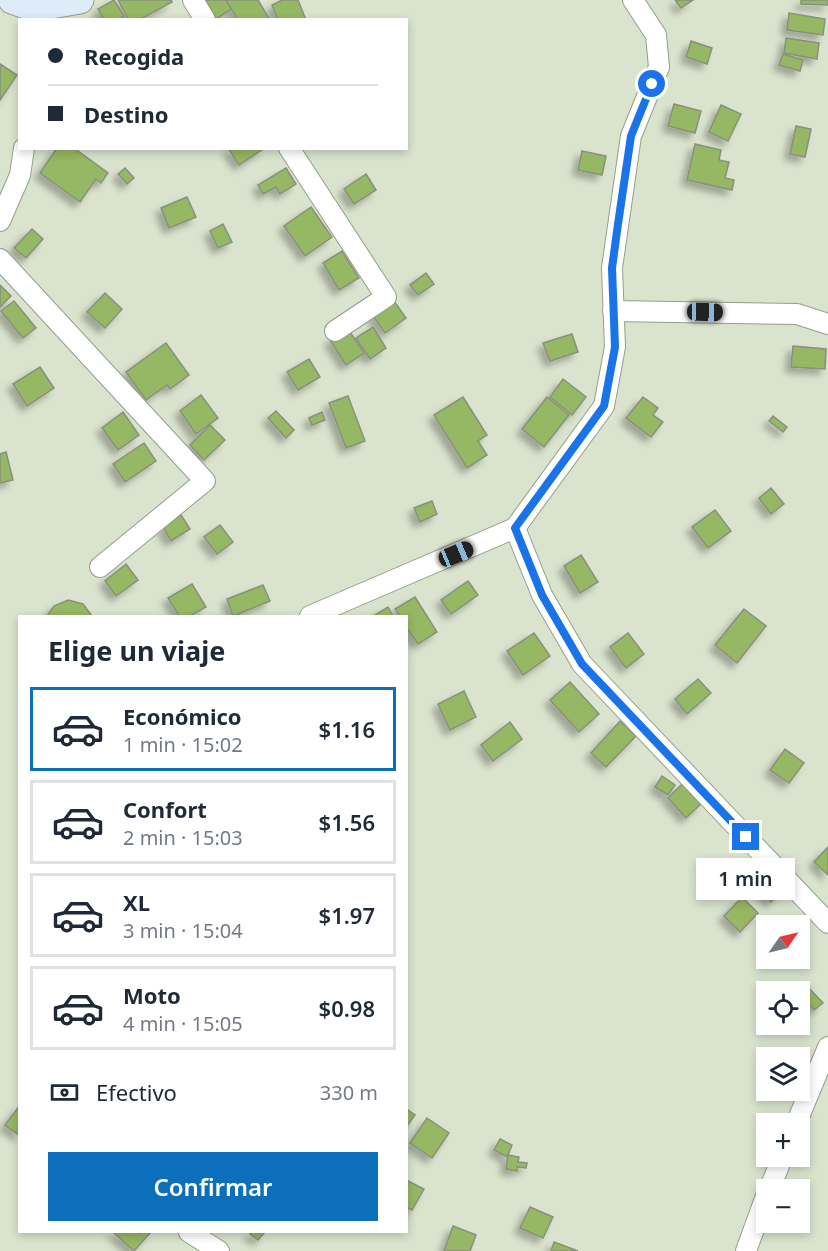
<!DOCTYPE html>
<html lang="es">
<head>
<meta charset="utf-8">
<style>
	body { margin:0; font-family:"Noto Sans",sans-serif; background:#f6f6f7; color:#1f2937; height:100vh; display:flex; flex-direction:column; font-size:22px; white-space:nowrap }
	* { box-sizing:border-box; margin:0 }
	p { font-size:20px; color:#747a83 }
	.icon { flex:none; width:33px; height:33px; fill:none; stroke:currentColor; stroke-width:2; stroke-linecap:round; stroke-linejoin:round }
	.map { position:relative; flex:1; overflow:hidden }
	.details { position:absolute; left:18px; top:615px; width:390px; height:618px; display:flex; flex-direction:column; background:#fff; border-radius:0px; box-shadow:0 3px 9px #0003 }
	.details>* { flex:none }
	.top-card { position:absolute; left:18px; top:18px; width:390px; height:132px; border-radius:0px; box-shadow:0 3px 9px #0003; display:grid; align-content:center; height:132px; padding:0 30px; background:#fff }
	.needle { width:39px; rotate:56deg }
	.fabs { position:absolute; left:756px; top:915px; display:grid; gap:12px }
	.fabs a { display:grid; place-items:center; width:54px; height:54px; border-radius:0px; background:#fff; box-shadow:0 3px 9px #0003; font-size:30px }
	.end { position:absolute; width:27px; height:27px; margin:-14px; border:8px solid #1a73e8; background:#fff; box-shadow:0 0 0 3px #fff }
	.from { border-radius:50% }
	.bubble { position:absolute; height:42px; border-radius:0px; background:#fff; box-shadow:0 3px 9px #0003; font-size:20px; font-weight:600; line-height:42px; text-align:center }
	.car { position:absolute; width:18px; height:36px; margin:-18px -9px; border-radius:8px; box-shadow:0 0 4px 2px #0007; background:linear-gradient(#222 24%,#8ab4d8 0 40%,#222 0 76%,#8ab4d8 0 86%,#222 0) }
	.top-card b { display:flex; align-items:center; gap:21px; height:57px; font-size:22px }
	.top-card b+b { border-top:2px solid #e0e1e3 }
	.top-card i { width:15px; height:15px; background:#1f2937 }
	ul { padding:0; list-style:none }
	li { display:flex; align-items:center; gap:18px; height:84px; margin:0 12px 9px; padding:0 18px; border:3px solid #e0e1e3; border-radius:0px }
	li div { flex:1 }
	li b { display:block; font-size:22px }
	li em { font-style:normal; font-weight:600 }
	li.active { border-color:#0c6fbb }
	li>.icon { width:54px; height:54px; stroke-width:1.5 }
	h2 { padding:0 30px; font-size:27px; line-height:72px }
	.pay { display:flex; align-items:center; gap:15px; height:66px; padding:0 30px; font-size:22px }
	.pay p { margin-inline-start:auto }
	.primary-button { display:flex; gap:12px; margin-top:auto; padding:12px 30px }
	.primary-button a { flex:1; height:69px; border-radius:0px; background:#0c6fbb; color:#fff; font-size:24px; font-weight:600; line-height:69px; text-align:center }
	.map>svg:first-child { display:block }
</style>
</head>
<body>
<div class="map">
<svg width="828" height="1251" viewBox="0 0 828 1251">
	<defs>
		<filter id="shadow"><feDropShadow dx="-5.5" dy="5.5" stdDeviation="3" flood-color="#0004"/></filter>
	</defs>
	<rect width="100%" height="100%" fill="#d9e3cd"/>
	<!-- building -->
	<g fill="#96b764" stroke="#88917c" stroke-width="1.5" filter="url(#shadow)">
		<polygon points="114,0 124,16 118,20 104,20 98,9"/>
		<polygon points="118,0 171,0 172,2 139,20 129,20"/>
		<polygon points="205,0 226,0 232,9 216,19"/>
		<polygon points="226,0 258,0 270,20 238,20"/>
		<polygon points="282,0 298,0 306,20 278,20 272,5"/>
		<polygon points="675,0 693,0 681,8"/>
		<polygon points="801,0 828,0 828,5 801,4"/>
		<polygon points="789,13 825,19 823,35 787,30"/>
		<polygon points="786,38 819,43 817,59 784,53"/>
		<polygon points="691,41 712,48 707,64 686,57"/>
		<polygon points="783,54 803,60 800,71 779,65"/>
		<polygon points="0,64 17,75 0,100"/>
		<polygon points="674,104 701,111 695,133 668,126"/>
		<polygon points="721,105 741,114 728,141 709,132"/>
		<polygon points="796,126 811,129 805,157 790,154"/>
		<polygon points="695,144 721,150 719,160 729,162 725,178 734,180 732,190 687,180"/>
		<polygon points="57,148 74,148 108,173 101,183 96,179 80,202 40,173"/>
		<polygon points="228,148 265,148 239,165"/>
		<polygon points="582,151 606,156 602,175 578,170"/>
		<polygon points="125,168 134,178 127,184 118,174"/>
		<polygon points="286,168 296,184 280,194 276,187 263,194 258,185"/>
		<polygon points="366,174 376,190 354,204 344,189"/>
		<polygon points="187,197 196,217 169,228 161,208"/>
		<polygon points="311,207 332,237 305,256 284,226"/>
		<polygon points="223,224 232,242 218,248 210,231"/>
		<polygon points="32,229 43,239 26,258 14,248"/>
		<polygon points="342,251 359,278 339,290 323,263"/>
		<polygon points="426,273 434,284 418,295 410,285"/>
		<polygon points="0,285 11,296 0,307"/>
		<polygon points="105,293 122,309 105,328 87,312"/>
		<polygon points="14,301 36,328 23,338 1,311"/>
		<polygon points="394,301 406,318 385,333 373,316"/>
		<polygon points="373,327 386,348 370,359 356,338"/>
		<polygon points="348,329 364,353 346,365 330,340"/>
		<polygon points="572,334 578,352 550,361 543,343"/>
		<polygon points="166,343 189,375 170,389 167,385 146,400 126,372"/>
		<polygon points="793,346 826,349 825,369 791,367"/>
		<polygon points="309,359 320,377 298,390 287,372"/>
		<polygon points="40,367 54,388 27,406 13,384"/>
		<polygon points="563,379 586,397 572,415 550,397"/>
		<polygon points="201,395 218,418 196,434 180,411"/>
		<polygon points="348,396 365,441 346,448 329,403"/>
		<polygon points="463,397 487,435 478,441 487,455 467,468 434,415"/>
		<polygon points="547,397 569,415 544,447 522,429"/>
		<polygon points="643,397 658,408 653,415 663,422 651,437 626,418"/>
		<polygon points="276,411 294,430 286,438 268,418"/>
		<polygon points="123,412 139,435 118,450 102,428"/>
		<polygon points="322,412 325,420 312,425 309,418"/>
		<polygon points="773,416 787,427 783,432 769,421"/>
		<polygon points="210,425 225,440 204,460 190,445"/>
		<polygon points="144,443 156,461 125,482 113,464"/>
		<polygon points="6,452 13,480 0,483 0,454"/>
		<polygon points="771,488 784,504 771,514 759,498"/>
		<polygon points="432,501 437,514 420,522 414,508"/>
		<polygon points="715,510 731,531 708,548 692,527"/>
		<polygon points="181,515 190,529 171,541 163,527"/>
		<polygon points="220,525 233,542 217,554 204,537"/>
		<polygon points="581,555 598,582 580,593 564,566"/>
		<polygon points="126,564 138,580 116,596 105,581"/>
		<polygon points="468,581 478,595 451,614 441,600"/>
		<polygon points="192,584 206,607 190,616 179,616 168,598"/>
		<polygon points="263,585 270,601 233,616 227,599"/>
		<polygon points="415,597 437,632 418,644 406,627 406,616 400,616 395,609"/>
		<polygon points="68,600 83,604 92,616 47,616 54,606"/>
		<polygon points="388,607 393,616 377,616 375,615"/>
		<polygon points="744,609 766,626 737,663 715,645"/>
		<polygon points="534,633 550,656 523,675 507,651"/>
		<polygon points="628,633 644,654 626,668 610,647"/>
		<polygon points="698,679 711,693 687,714 675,699"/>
		<polygon points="570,682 599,714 579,732 550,700"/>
		<polygon points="464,691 476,717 450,730 438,704"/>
		<polygon points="620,721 636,736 606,767 591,753"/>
		<polygon points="510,722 522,739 493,761 481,745"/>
		<polygon points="785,749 804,763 789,783 770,770"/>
		<polygon points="662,776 675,785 668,795 655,787"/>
		<polygon points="682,784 701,804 686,818 668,798"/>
		<polygon points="828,847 828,875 814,862"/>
		<polygon points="769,875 783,890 771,902 756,887"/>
		<polygon points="742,897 758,913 740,932 724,916"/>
		<polygon points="807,986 823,1003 814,1010 800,993"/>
		<polygon points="20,1105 20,1136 5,1125"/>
		<polygon points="408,1110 415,1115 407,1126 406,1112"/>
		<polygon points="427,1118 449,1133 432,1158 410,1143"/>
		<polygon points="500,1139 512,1145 507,1157 494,1150"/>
		<polygon points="508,1155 519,1157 518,1162 527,1163 526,1168 517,1167 517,1171 506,1169"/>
		<polygon points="406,1180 424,1189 412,1210 406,1207"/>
		<polygon points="530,1207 553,1217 543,1238 520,1228"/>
		<polygon points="453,1226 476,1235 470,1251 444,1251"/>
		<polygon points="113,1232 138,1232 140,1233 141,1232 151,1232 134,1251"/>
		<polygon points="251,1232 265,1232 258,1240 250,1234"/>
		<polygon points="554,1242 578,1251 551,1251"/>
	</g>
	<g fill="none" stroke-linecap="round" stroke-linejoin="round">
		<!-- street casing -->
		<g stroke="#959e89" stroke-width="22">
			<g id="street">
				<polyline points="193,0 205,20"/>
				<polyline points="633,0 656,35 659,67 631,136 612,268 615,347 604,406 515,528 542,595 582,664 828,923"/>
				<polyline points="289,148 386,297 335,331"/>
				<polyline points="0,221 20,175 24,148"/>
				<polyline points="0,259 205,481 100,567"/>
				<polyline points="613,311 797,314 828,324"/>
				<polyline points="310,616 515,528"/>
				<polyline points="796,1124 828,1047"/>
				<polyline points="769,1190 783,1156"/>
				<polyline points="189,1232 219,1251"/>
				<polyline points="746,1251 766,1196"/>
			</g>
		</g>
		<!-- secondary casing -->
		<g stroke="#959e89" stroke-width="29">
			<polyline id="secondary" points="12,0 34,8 80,0"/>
		</g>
		<!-- street -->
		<use href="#street" stroke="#fff" stroke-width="20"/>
		<!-- secondary -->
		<use href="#secondary" stroke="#deecfa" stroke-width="27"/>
	</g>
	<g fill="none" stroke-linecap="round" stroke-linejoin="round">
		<!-- route -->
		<polyline stroke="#1a73e8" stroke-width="8" points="652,84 631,136 618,224 612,268 615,347 604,406 515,528 542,595 582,664 746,837"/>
	</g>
</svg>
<div class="fabs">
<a><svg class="needle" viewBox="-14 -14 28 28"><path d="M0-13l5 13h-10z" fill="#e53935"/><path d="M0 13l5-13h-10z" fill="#747a83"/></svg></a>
<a><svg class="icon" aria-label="locate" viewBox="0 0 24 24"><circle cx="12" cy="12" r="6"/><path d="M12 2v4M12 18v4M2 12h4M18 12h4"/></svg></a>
<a><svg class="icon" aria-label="layers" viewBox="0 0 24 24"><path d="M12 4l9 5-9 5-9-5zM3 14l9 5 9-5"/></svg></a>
<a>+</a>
<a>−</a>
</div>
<i class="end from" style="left:652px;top:84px"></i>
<i class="end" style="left:746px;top:837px"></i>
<div class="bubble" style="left:696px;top:858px;width:99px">1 min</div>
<i class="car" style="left:705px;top:312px;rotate:91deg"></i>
<i class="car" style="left:456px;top:554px;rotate:67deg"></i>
<div class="top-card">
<b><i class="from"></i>Recogida</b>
<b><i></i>Destino</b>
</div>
<section class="details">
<h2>Elige un viaje</h2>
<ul>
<li class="active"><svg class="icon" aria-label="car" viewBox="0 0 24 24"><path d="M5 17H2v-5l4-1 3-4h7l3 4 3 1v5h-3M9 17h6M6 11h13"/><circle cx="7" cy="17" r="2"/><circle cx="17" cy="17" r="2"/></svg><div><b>Económico</b><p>1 min · 15:02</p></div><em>$1.16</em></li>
<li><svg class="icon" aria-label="car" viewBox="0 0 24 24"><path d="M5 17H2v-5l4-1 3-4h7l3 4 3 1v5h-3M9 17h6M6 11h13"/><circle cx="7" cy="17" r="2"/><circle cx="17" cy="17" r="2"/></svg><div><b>Confort</b><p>2 min · 15:03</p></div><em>$1.56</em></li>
<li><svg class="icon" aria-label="car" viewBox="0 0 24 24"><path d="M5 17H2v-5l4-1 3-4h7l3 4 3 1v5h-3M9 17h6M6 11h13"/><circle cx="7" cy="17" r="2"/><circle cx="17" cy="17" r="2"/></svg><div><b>XL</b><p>3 min · 15:04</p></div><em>$1.97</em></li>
<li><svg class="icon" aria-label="car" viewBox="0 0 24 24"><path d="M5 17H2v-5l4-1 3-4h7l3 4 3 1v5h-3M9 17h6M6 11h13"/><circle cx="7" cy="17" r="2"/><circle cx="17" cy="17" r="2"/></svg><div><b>Moto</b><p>4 min · 15:05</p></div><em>$0.98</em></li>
</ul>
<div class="pay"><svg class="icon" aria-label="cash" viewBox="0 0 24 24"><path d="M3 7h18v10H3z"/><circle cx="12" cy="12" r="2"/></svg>Efectivo<p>330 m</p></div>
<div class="primary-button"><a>Confirmar</a></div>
</section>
</div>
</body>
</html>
